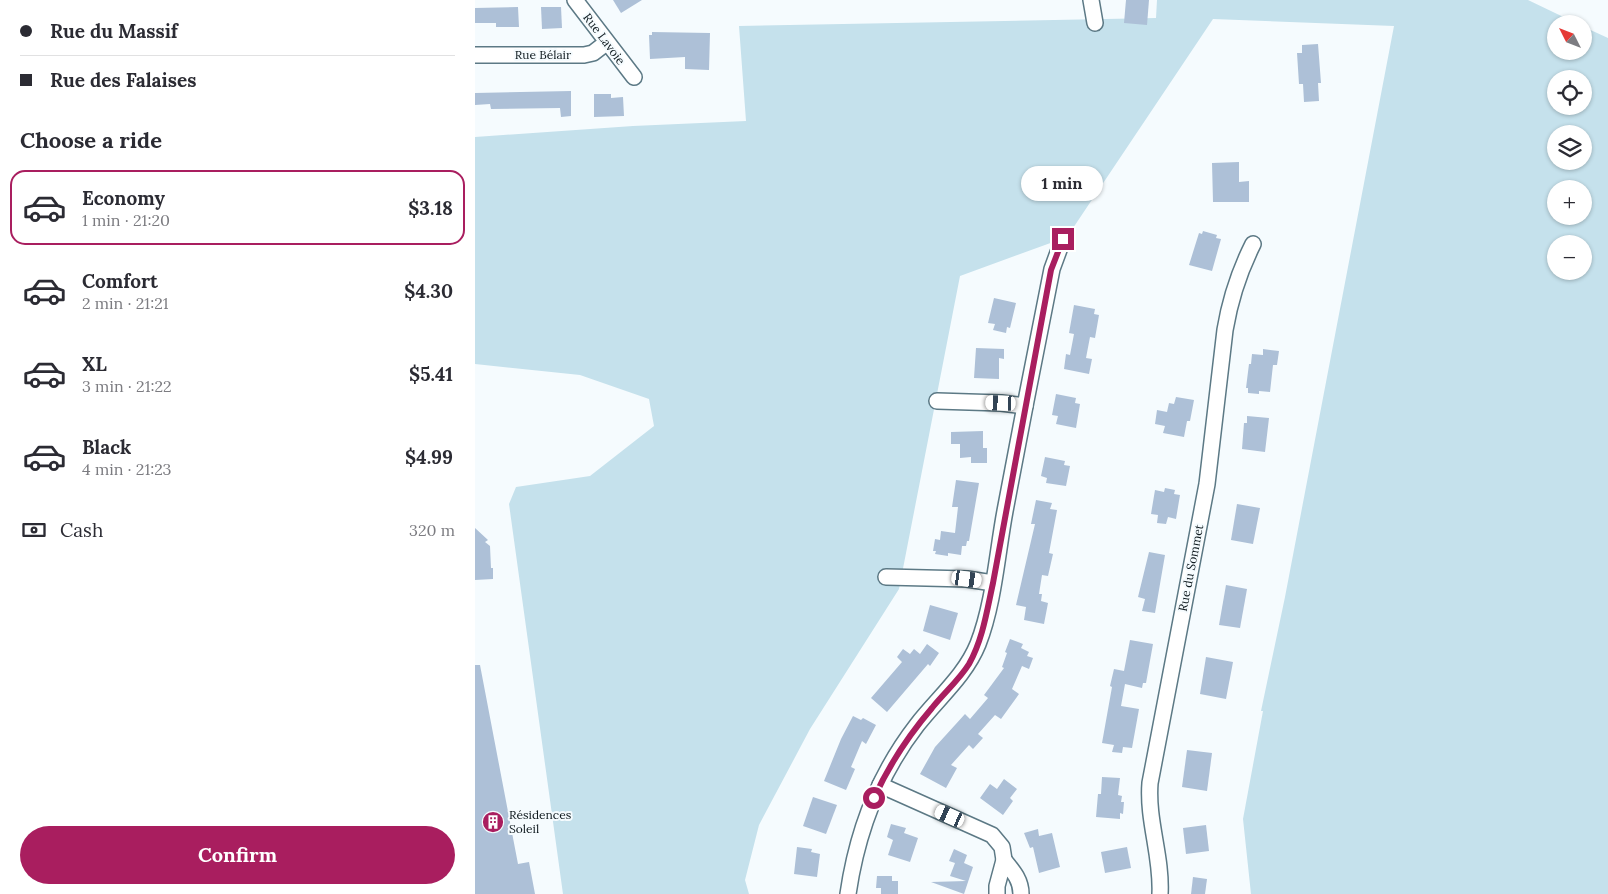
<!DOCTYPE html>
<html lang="en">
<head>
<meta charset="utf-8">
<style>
	body { margin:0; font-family:Lora,serif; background:#f2f2f3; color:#2b2b33; height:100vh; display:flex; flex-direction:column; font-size:19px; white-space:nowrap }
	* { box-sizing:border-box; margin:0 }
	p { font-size:16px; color:#7c7c81 }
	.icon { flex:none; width:28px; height:28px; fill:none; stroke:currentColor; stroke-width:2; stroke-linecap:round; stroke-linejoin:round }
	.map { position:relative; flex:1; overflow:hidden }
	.details { display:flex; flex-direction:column; background:#fff; width:475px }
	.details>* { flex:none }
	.banner { display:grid; align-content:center; height:110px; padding:0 20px; background:#fff }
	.needle { width:32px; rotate:312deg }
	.tools { position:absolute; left:1072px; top:15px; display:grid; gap:10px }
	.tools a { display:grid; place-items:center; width:45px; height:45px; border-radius:50%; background:#fff; box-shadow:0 1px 4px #0004; font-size:25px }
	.end { position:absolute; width:22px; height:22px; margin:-11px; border:6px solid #a91e5f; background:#fff; box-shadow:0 0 0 2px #fff }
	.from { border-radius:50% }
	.bubble { position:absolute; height:35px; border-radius:18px; background:#fff; box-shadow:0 1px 4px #0004; font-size:16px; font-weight:800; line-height:35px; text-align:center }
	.car { position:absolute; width:15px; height:30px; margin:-15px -8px; border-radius:6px; box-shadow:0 0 4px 1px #0007; background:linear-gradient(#fff 24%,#345 0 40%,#fff 0 76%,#345 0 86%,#fff 0) }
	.banner b { display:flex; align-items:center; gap:18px; height:48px; font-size:19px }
	.banner b+b { border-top:1px solid #e1e1e2 }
	.banner i { width:12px; height:12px; background:#2b2b33 }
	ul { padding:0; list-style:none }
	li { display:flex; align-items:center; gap:15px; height:75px; margin:0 10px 8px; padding:0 10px; border:2px solid transparent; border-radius:15px }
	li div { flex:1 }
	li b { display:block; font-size:19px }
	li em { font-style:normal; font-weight:800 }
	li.active { border-color:#a91e5f }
	li>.icon { width:45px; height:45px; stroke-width:1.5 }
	h2 { padding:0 20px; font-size:22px; line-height:60px }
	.pay { display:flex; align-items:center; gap:12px; height:55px; padding:0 20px; font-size:19px }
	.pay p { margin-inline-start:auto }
	.action { display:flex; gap:10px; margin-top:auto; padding:10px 20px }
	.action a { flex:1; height:58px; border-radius:30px; background:#a91e5f; color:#fff; font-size:20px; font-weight:800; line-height:58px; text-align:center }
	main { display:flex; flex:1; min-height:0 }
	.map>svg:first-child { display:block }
</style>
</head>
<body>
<main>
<section class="details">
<div class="banner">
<b><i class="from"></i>Rue du Massif</b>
<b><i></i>Rue des Falaises</b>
</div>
<h2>Choose a ride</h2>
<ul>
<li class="active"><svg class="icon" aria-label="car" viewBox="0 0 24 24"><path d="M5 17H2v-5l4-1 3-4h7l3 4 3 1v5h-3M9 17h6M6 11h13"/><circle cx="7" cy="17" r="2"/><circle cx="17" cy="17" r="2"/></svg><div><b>Economy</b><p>1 min · 21:20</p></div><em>$3.18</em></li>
<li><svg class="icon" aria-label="car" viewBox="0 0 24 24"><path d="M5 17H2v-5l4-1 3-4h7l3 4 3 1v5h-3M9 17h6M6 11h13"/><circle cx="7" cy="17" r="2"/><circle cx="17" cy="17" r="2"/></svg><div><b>Comfort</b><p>2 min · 21:21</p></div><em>$4.30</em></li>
<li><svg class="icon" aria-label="car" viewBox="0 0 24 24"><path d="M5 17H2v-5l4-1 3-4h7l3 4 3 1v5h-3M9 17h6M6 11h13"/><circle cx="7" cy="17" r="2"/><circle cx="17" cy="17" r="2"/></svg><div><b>XL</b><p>3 min · 21:22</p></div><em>$5.41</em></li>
<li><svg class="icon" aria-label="car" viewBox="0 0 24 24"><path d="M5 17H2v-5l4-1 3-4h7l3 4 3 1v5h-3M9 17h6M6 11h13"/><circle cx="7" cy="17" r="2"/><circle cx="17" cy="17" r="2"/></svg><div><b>Black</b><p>4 min · 21:23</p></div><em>$4.99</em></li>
</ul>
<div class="pay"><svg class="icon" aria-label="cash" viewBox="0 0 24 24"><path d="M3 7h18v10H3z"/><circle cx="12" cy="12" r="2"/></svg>Cash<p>320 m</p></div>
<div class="action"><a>Confirm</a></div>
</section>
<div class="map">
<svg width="1133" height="894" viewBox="0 0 1133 894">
	<rect width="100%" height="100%" fill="#f5fbfe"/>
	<!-- green -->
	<path fill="#c5e1ec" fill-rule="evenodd" d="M682,0H1053L1103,24H1081V51H1109V27L1133,38V894H776L768,819L788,711H786L810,597L919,26L738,19L592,237L485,276L424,589L335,729L284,825L270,880L274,894H88L34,504L41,487L115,476L179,426L174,399L105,375L0,364V137L158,126L271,121L264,26L681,18ZM1081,79H1109V106H1081ZM1081,134H1109V161H1081ZM1081,189H1109V216H1081ZM1081,244H1109V271H1081Z"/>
	<!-- building -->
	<g fill="#adc0d7">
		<polygon points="138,0 167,0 146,13"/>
		<polygon points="651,0 674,0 672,25 649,23"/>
		<polygon points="43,7 44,27 21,27 21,23 0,23 0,8"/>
		<polygon points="66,7 86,7 87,28 67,29"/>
		<polygon points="177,32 235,33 234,70 210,69 210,57 175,59 174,35 177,35"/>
		<polygon points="843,44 846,83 843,83 844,101 829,102 828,84 824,84 822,53 827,53 827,45"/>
		<polygon points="96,91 96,116 86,117 85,108 16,109 15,104 0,105 0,93"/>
		<polygon points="119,94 136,94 136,98 148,97 149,116 119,117"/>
		<polygon points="764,162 764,182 774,181 774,202 738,202 737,163"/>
		<polygon points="728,231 742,235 741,238 746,239 737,271 714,265 724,233 727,234"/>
		<polygon points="519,298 541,303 535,328 532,327 531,333 518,330 520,324 513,323"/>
		<polygon points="599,305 620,309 619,314 624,315 620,338 615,337 611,358 617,359 614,374 589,369 591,354 595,355 599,334 594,333"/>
		<polygon points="501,348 529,349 529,359 524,358 524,379 499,378"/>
		<polygon points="788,349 804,351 802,365 798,365 795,392 784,391 784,394 773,393 773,388 771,388 774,364 776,364 777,354 788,355"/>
		<polygon points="581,394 601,398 600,403 605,404 601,428 581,424 583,416 577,415"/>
		<polygon points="701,397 719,400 715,421 712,421 709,437 688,433 690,426 680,424 682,410 692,412 694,403 699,404"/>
		<polygon points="772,416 794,418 790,452 767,449 769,423 772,423"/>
		<polygon points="508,431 508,448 512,448 512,463 496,463 496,457 485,458 485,444 476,444 476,432"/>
		<polygon points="570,457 590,461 589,465 595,466 591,486 571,483 572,478 566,476"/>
		<polygon points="481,480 504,483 494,541 492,541 491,546 487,546 486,555 473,553 473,556 460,554 461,551 458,551 460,539 465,540 466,531 480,533 483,507 477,507"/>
		<polygon points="690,488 700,490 699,494 705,495 701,519 693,517 691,524 682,523 683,515 676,514 680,490 689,492"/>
		<polygon points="561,500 577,503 575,509 582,510 574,553 578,554 573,576 567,575 564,594 567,594 566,601 573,603 569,624 549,620 551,607 541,605 560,524 556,524"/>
		<polygon points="762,504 785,508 778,544 756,540"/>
		<polygon points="0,528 13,540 10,542 15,546 16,568 18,568 18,579 0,580"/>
		<polygon points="674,552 690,555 680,613 667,611 670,599 663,597"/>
		<polygon points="751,585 772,589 765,628 744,625"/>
		<polygon points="455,605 483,613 475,640 448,631"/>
		<polygon points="535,639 548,644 546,648 554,652 552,656 558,658 554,669 547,666 537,689 544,694 526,719 520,715 503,734 508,738 498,749 494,745 476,765 482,768 471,788 445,774 460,747 490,714 495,719 513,698 509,695 529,668 527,667 532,653 530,652"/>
		<polygon points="655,640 678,644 671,683 668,683 667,688 650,684 646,706 664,709 657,748 648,747 647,753 637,752 639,745 627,743 637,687 635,686 639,669 649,671"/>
		<polygon points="452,644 464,653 455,666 453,664 412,712 396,698 427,662 422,657 428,649 435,654 439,649 445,654"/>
		<polygon points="731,657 758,662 751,699 725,694"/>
		<polygon points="0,665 5,665 43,864 54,862 60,894 0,894"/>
		<polygon points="378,716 386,720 388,718 401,725 391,744 387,741 376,767 380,769 371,790 349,781 366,739"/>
		<polygon points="712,750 737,753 732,791 707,787"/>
		<polygon points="627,777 645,778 643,795 647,796 646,802 649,802 648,814 645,813 645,819 621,817 623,794 626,794"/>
		<polygon points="529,779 542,789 535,798 538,801 528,815 505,798 515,784 522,789"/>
		<polygon points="338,797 362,805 351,834 328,826"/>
		<polygon points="416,824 431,828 429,833 443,838 435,862 413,855 418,840 412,837"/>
		<polygon points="731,825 734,851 711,854 708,828"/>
		<polygon points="563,829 564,836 577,833 585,867 564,873 558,847 555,848 549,833"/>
		<polygon points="322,847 337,849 336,852 345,854 342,877 319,874"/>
		<polygon points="652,847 656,868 630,873 626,852"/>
		<polygon points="479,849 492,855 489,863 498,867 489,894 456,882 491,881 475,876 480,863 474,861"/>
		<polygon points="402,876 417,876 417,881 423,881 423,894 406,894 406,888 401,888"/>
		<polygon points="718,877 732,879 730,894 716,894"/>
	</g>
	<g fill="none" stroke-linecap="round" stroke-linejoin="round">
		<!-- minor casing -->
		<g stroke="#5c7985" stroke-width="18">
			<g id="minor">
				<polyline points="100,0 159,77"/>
				<polyline points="616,0 620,23"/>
				<polyline points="0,55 109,55 118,53 131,43"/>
				<polyline points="462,401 526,403 550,406"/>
				<polyline points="411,577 492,579 518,583"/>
				<polyline points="405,785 517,835 527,847 529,860"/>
				<path d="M373,894C382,832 404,774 442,725C463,698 490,676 503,644C519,603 522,554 530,511C545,430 561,350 577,269L588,239"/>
				<path d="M522,894V886L529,860C538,871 546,880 546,894"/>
				<path d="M685,894C687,856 672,821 675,783L732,484L750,330C755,300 764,272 778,244"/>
			</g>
		</g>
		<!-- minor -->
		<use href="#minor" stroke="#fff" stroke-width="15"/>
	</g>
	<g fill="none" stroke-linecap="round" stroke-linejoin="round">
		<!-- route -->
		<path stroke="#a91e5f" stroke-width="6" d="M399,798C414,765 433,736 457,708C469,693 484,680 494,664C508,639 512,610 518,583L576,270L588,239"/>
	</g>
	<!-- icons -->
	<defs>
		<g id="building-disc" transform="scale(1.125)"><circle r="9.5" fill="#a91e5f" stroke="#f5fbfe"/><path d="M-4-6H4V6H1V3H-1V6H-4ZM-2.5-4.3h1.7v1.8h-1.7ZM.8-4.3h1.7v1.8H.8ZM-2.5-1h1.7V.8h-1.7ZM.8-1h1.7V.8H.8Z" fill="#fff"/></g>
	</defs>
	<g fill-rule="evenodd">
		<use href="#building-disc" x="18" y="822"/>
	</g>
	<g text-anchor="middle" stroke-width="4" stroke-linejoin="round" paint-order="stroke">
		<!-- street labels -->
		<g font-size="12" fill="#0e191e" stroke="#f5fbfe">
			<text transform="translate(129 39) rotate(53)" y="4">Rue Lavoie</text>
			<text x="68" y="59">Rue Bélair</text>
			<text transform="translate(716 568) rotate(-79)" y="4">Rue du Sommet</text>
		</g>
		<!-- poi labels -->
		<g font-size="12" fill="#0e191e" stroke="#f5fbfe" text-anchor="start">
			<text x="34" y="819">Résidences<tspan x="34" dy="14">Soleil</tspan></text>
		</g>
	</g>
</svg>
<div class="tools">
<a><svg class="needle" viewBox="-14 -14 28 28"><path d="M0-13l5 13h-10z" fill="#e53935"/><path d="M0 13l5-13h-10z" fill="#7c7c81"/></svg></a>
<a><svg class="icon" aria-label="locate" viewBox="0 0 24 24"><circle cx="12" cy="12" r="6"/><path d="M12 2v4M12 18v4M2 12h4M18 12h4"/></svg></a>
<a><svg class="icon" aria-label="layers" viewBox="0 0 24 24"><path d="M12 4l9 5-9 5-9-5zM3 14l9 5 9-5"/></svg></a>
<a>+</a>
<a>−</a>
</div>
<i class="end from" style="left:399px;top:798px"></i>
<i class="end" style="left:588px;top:239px"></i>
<div class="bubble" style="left:546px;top:166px;width:82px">1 min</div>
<i class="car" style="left:526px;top:403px;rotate:272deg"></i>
<i class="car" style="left:492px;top:579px;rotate:98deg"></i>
<i class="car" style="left:475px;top:816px;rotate:294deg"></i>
</div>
</main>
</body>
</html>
